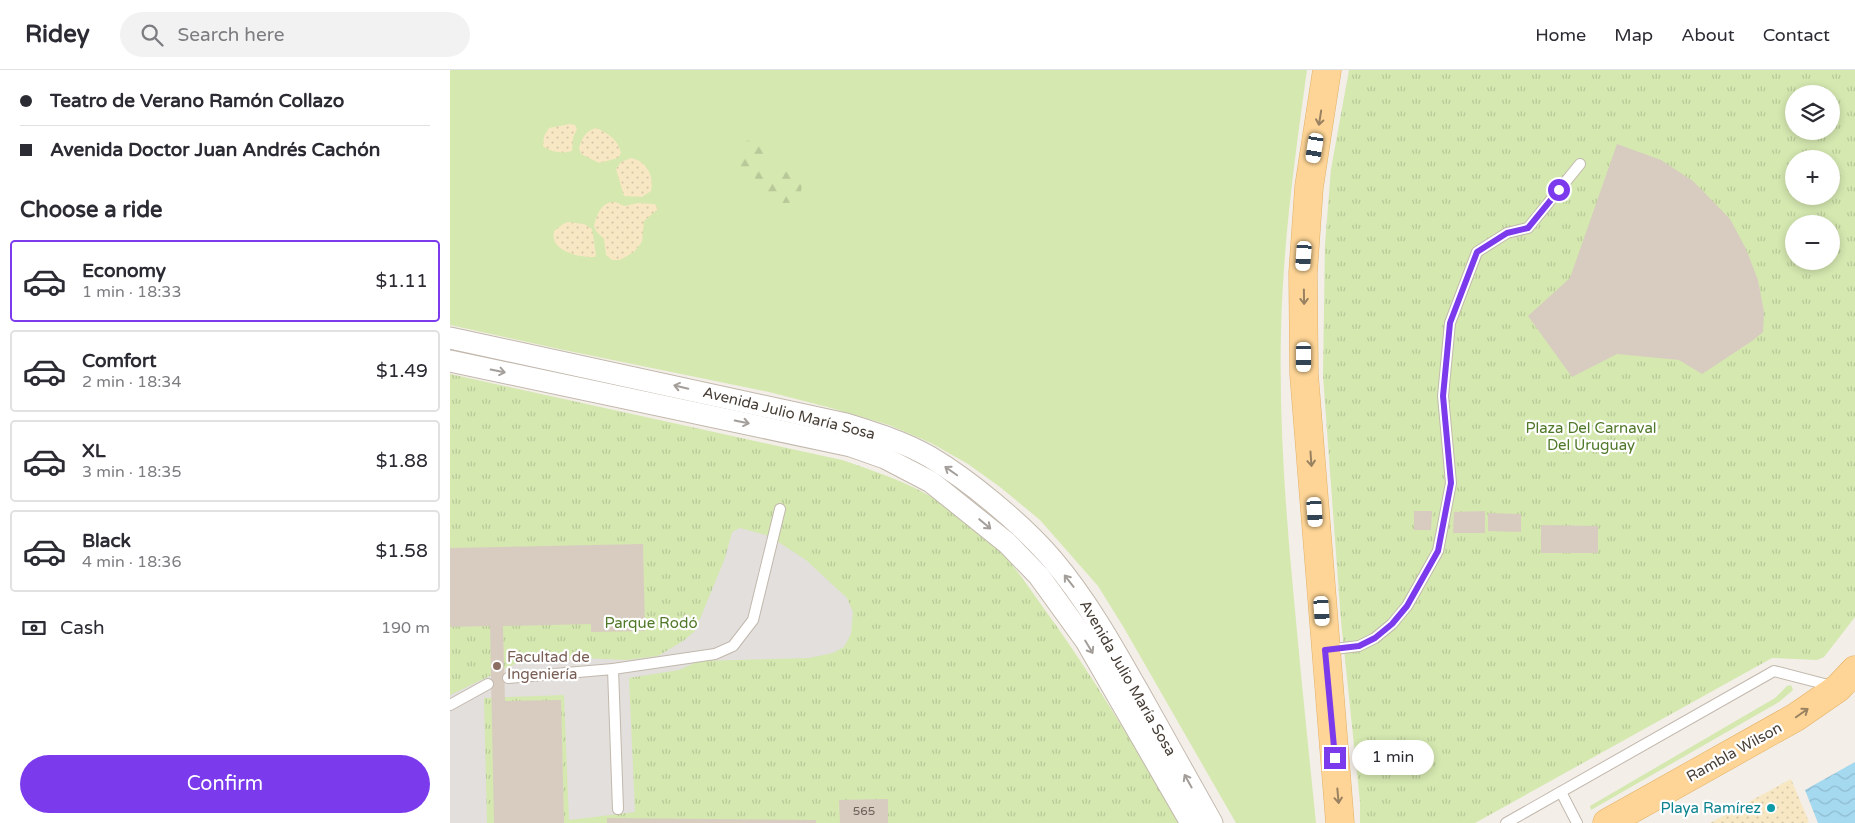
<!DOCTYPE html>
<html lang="en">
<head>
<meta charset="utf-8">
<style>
	body { margin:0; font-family:"Varela Round",sans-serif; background:#f2f2f3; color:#2b2b33; height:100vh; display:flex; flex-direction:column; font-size:19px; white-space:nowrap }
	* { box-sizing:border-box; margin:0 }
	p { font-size:16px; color:#7c7c81 }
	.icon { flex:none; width:28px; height:28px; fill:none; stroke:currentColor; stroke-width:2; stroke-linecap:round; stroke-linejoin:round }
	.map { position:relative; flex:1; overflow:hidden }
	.details { display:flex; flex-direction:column; background:#fff; width:450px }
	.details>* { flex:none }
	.top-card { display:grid; align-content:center; height:110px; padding:0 20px; background:#fff }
	.tools { position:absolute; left:1335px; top:15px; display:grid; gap:10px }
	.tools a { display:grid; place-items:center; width:55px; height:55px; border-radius:50%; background:#fff; box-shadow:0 2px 8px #0003; font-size:25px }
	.end { position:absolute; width:22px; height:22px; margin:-11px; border:6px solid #7c3aed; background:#fff; box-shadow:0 0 0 2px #fff }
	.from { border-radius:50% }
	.bubble { position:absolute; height:35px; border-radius:18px; background:#fff; box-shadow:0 2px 8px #0003; font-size:16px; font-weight:600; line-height:35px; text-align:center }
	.car { position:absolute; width:15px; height:30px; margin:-15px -8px; border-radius:6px; box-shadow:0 0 4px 1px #0007; background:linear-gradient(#fff 24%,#345 0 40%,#fff 0 76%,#345 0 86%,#fff 0) }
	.top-card b { display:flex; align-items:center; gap:18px; height:48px; font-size:19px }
	.top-card b+b { border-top:1px solid #e1e1e2 }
	.top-card i { width:12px; height:12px; background:#2b2b33 }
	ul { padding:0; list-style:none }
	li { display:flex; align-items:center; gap:15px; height:82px; margin:0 10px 8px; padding:0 10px; border:2px solid #e1e1e2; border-radius:5px }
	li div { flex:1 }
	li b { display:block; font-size:19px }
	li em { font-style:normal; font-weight:600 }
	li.on { border-color:#7c3aed }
	li>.icon { width:45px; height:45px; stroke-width:1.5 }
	h2 { padding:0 20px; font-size:22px; line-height:60px }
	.pay { display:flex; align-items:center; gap:12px; height:55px; padding:0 20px; font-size:19px }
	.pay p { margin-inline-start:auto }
	.primary-button { display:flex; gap:10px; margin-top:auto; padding:10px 20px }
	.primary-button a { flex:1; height:58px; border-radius:30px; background:#7c3aed; color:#fff; font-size:20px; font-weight:600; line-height:58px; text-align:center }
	header { display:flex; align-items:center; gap:30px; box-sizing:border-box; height:70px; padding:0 25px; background:#fff; border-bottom:1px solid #e1e1e2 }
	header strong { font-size:24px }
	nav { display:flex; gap:28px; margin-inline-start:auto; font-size:18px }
	.search { width:350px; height:45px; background:#f2f2f3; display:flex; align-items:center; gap:12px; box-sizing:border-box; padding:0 18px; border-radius:28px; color:#7c7c81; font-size:19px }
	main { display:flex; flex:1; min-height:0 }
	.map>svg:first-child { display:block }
</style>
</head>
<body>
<header>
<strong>Ridey</strong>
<div class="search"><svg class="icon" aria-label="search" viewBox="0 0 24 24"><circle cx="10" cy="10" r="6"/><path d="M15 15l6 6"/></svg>Search here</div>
<nav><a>Home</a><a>Map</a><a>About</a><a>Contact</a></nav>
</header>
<main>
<section class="details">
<div class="top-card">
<b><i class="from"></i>Teatro de Verano Ramón Collazo</b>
<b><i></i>Avenida Doctor Juan Andrés Cachón</b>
</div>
<h2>Choose a ride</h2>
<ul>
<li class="on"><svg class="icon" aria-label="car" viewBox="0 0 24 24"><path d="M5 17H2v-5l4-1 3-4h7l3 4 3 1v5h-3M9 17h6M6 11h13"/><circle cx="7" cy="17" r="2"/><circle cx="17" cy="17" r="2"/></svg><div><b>Economy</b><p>1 min · 18:33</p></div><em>$1.11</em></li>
<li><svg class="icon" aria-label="car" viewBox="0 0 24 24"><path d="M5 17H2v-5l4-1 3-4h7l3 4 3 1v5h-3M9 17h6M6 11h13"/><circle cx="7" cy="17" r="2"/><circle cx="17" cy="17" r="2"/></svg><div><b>Comfort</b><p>2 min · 18:34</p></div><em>$1.49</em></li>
<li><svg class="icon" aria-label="car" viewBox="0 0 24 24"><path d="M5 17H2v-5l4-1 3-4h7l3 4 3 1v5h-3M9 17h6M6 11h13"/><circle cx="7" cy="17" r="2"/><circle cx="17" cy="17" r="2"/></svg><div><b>XL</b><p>3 min · 18:35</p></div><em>$1.88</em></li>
<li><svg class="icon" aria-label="car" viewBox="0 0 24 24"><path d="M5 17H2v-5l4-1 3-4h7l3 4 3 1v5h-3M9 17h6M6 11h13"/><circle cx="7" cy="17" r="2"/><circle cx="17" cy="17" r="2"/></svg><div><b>Black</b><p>4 min · 18:36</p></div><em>$1.58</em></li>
</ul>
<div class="pay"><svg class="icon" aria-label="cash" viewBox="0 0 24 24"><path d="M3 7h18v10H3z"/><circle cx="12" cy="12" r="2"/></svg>Cash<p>190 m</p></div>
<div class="primary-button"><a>Confirm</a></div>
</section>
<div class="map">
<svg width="1405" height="753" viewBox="0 0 1405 753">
	<defs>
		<pattern id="forest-firs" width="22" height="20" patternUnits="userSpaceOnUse" patternTransform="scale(1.25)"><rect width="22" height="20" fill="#d5e8b0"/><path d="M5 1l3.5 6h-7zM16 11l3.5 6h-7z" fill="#b8c898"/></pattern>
		<pattern id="sand-dots" width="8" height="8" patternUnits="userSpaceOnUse" patternTransform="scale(1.25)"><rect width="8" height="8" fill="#f8e7c3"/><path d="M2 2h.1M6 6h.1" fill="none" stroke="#d6c7a8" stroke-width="1.8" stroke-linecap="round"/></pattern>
		<pattern id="park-tufts" width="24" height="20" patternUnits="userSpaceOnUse" patternTransform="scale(1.25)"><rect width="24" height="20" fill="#d5e8b0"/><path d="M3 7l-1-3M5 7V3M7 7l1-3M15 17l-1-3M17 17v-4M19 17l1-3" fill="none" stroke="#b8c898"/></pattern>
		<pattern id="water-waves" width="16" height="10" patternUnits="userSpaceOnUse" patternTransform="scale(1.25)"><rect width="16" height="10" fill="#a4d9f0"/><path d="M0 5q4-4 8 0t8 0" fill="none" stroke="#8fbbce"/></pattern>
	</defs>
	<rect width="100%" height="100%" fill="#f3eee7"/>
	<!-- grass -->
	<g fill="#d5e8b0">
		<path d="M0,0H857C845,86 833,173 831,261C829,347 835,433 843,519C850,597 858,675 866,753H786L674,558L648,516L590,450L550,417L518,394L481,373L439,355L381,338L319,322L109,279L0,255Z"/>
		<polygon points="1341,615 1343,620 1329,632 1141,740 1140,736 1325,628 1337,616"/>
	</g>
	<!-- forest -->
	<path fill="url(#forest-firs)" d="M300,70C313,75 317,82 317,96L326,100C353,83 363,133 335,133C329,133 322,131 315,130L310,124L311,115L303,106L294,105L286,96L283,87L289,82L290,73Z"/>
	<!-- sand -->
	<g fill="url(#sand-dots)">
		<path d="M120,54L125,55L127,59L123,68L122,81C113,84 100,82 93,76L94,66L99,58Z"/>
		<path d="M147,58C158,64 168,69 171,83L168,88L149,93L131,84L129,78C132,68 136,60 147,58Z"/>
		<path d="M181,88C197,91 204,106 201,121L192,127L174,126L166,99L171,92Z"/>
		<path d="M161,132H166L174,136L188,133L205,134L208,139L194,151L192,172L184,182L170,190H162L156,185L154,169L146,161L144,156C146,146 151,134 161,132Z"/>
		<path d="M118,152L134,154L142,159L146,185L145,187C130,188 99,181 104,161L113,154Z"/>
		<polygon points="1341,709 1359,752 1357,753 1260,753"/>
	</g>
	<!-- park -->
	<g fill="url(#park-tufts)" fill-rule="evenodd">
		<path d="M899,0H1405V547L1374,587L1367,590L1322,588L1025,753H910V732L891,551L873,306L875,174L881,99ZM1344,24H1381V61H1344ZM1344,89H1381V126H1344ZM1344,154H1381V191H1344Z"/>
		<path d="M0,304L392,390C437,405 480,421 518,450C548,472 571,506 592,536C643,605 686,680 731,753H0Z"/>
	</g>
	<!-- parking -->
	<polygon fill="#e2dfdc" points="290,458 319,466 356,490 397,528 403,542 401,564 394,577 383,583 359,588 249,591 229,600 179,608 185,742 119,750 114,625 34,628 37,753 0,753 0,625 73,590 133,588 176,590 208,586 233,571 245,561 275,488 282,462"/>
	<!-- water -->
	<polygon fill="url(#water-waves)" points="1405,692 1405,753 1368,753 1355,720"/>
	<!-- building -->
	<g fill="#d8ccc0">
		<polygon points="1167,74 1211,90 1243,111 1280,149 1296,179 1308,210 1314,242 1313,262 1302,271 1252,304 1229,290 1167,284 1122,307 1078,246 1120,208"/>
		<polygon points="964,441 982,441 981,460 964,460"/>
		<polygon points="1035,441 1035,463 1003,463 1004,442"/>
		<polygon points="1038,443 1071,444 1071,462 1038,461"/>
		<polygon points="1091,455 1148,456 1148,483 1091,483"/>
		<polygon points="193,474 195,561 141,562 141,554 53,556 55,631 111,630 114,753 44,753 40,556 0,557 0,478"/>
		<polygon points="438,729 438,753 390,753 389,730"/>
		<polygon points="157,748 366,750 366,753 157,753"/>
	</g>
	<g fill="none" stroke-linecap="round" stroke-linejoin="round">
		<!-- lane casing -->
		<g stroke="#c2b8ad" stroke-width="12">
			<g id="lane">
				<polyline points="876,580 909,576 925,568 942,554 957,536 988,481 1001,413 993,326 1000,253 1027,182 1057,163 1078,158 1130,94"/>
				<polyline points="163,599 265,584 283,576 303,550 330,439"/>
				<polyline points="58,608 163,599 168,739"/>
				<polyline points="0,635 38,614"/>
				<polyline points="1111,722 1127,753"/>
				<polyline points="1056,753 1324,601 1382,616"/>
			</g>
		</g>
		<!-- street casing -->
		<g stroke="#c2b8ad" stroke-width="23">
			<g id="street">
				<path d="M0,268L396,354C425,363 454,372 480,387C519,410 572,454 602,489C636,529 662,575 688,621C713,665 737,709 762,753"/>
				<polyline points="0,291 401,376 435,388 481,412 557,473 589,506 636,571 741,753"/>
			</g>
		</g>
		<!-- primary casing -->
		<g stroke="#e3b066" stroke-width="29">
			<g id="primary">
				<polyline points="877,0 859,117 853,203 854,304 890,753"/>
				<polyline points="1157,753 1346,647 1388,618 1405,600"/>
			</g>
		</g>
		<!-- lane -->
		<use href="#lane" stroke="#fff" stroke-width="10"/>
		<!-- street -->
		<use href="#street" stroke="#fff" stroke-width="21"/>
		<!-- primary -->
		<use href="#primary" stroke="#fed596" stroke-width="28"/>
	</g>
	<!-- one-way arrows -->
	<defs><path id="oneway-shaft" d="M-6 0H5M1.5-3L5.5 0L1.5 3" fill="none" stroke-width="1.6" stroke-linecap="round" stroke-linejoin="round" transform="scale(1.25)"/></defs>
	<g stroke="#998261">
		<use href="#oneway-shaft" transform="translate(870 48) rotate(99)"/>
		<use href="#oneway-shaft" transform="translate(854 227) rotate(89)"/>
		<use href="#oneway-shaft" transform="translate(861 389) rotate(86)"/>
		<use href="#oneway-shaft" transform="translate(1352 643) rotate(-35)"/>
		<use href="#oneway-shaft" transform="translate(888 726) rotate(85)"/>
	</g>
	<g stroke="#a39e9a">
		<use href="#oneway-shaft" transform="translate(48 301) rotate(11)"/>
		<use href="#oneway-shaft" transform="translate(231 317) rotate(-167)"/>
		<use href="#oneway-shaft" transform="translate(292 352) rotate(12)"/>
		<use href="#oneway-shaft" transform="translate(501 401) rotate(-145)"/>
		<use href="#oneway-shaft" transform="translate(535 454) rotate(40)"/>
		<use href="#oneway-shaft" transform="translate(619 511) rotate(-128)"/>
		<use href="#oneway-shaft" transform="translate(639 577) rotate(59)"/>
		<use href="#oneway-shaft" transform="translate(738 711) rotate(-119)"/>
	</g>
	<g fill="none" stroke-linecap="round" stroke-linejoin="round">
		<!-- route -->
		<polyline stroke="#7c3aed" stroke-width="6" points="885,688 875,580 909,576 925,568 942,554 957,536 988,481 1001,413 993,326 1000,253 1027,182 1057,163 1078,158 1109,120"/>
	</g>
	<!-- markers -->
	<circle fill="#8d6e63" stroke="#fff" stroke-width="2" cx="47" cy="596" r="5"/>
	<circle fill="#0f9aa8" stroke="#fff" stroke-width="2" cx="1321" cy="738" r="5"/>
	<g text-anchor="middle" stroke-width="4.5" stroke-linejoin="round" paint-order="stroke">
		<!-- number labels -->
		<g font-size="12" fill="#6b6258">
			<text x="414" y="745">565</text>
		</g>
		<!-- street labels -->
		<g font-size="15" fill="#473e36" stroke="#fff">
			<text transform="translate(339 343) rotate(14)" y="5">Avenida Julio María Sosa</text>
			<text transform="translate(678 608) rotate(60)" y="5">Avenida Julio María Sosa</text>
			<text transform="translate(1284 682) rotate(-29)" y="5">Rambla Wilson</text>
		</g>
		<!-- park labels -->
		<g font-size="15" fill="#507829" stroke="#fff">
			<text x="1141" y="363">Plaza Del Carnaval<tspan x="1141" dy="17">Del Uruguay</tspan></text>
			<text x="201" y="558">Parque Rodó</text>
		</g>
		<!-- education labels -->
		<g font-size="15" fill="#785e54" stroke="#fff" text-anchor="start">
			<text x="57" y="592">Facultad de<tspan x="57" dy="17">Ingeniería</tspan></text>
		</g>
		<!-- culture labels -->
		<g font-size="15" fill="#0d838f" stroke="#fff" text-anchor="end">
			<text x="1311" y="743">Playa Ramírez</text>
		</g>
	</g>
</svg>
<div class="tools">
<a><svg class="icon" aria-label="layers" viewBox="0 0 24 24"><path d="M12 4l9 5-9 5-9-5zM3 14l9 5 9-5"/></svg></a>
<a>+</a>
<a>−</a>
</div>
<i class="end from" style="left:1109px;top:120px"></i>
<i class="end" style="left:885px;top:688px"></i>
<div class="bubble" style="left:902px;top:670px;width:82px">1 min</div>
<i class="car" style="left:865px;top:78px;rotate:189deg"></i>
<i class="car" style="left:854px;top:186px;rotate:184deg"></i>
<i class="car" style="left:854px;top:287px;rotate:180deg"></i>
<i class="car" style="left:865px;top:442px;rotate:176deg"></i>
<i class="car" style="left:872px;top:541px;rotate:176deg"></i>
</div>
</main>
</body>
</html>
